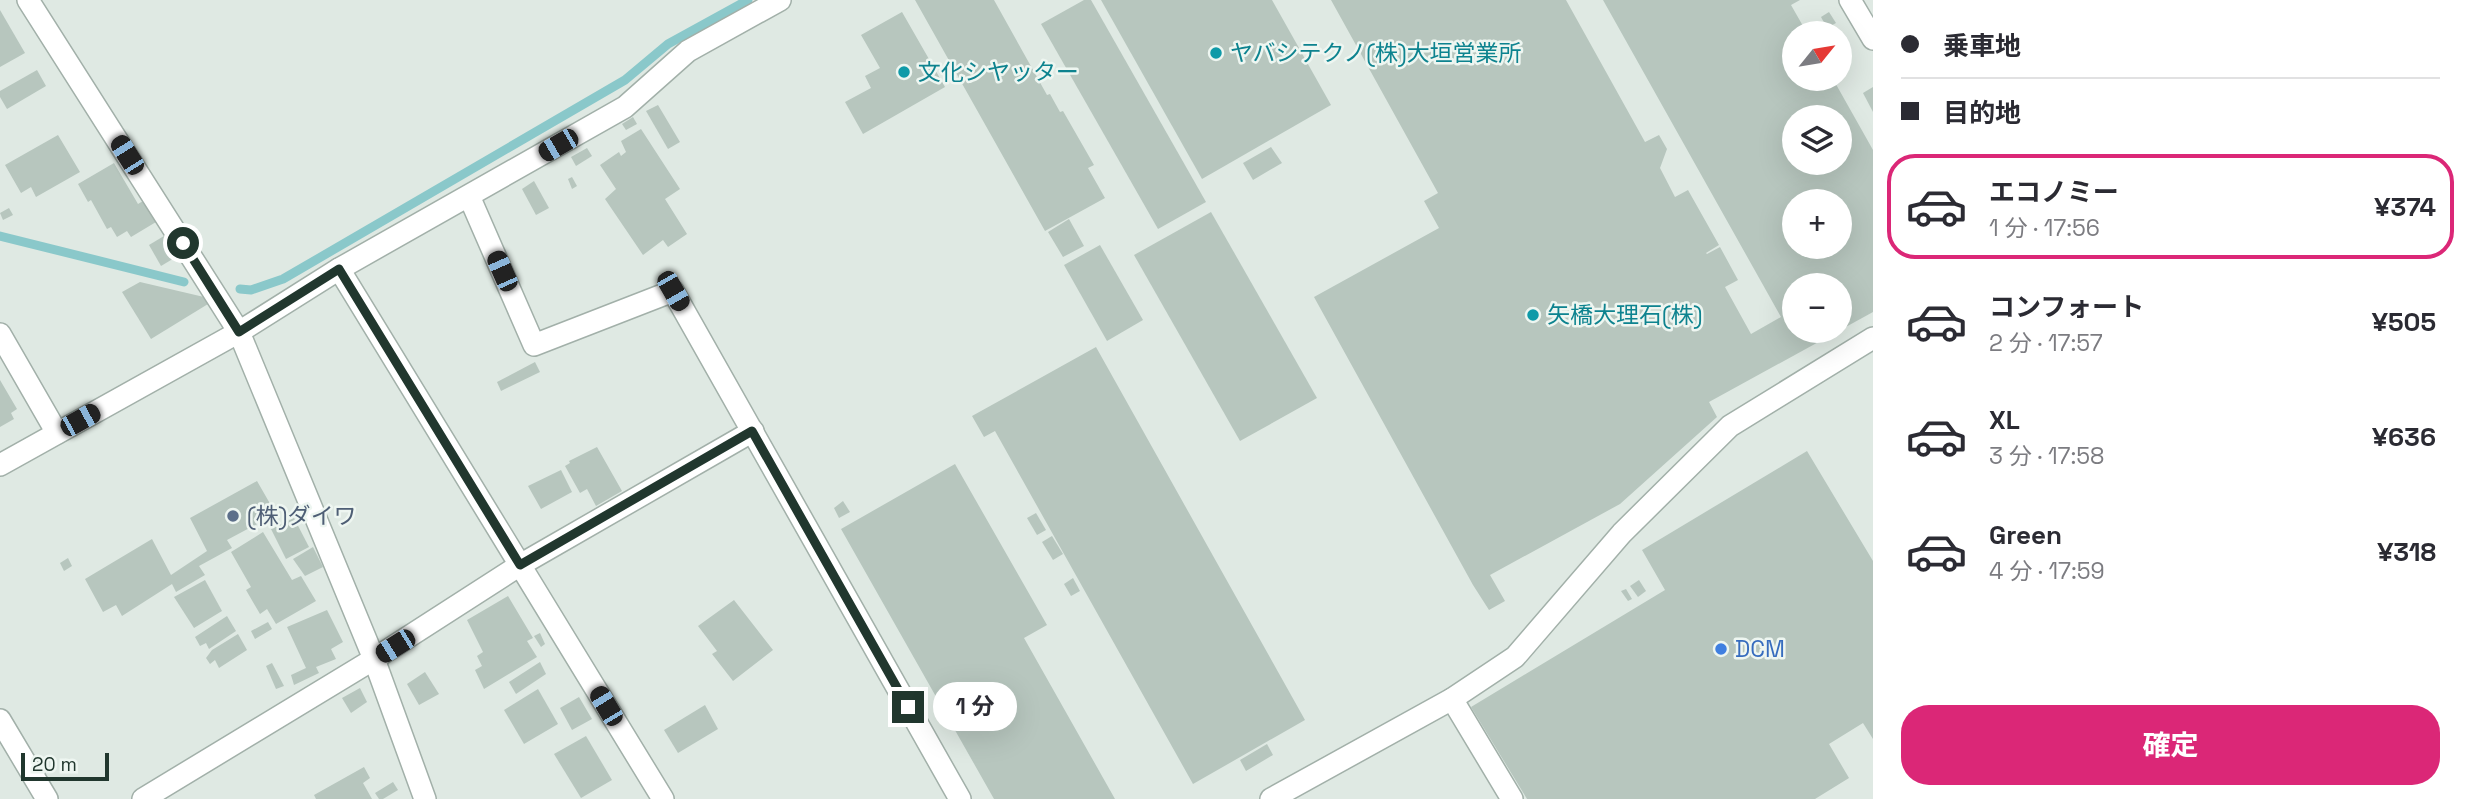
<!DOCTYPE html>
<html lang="ja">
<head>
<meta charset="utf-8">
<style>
	body { margin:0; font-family:"Space Grotesk","Noto Sans JP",sans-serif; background:#f2f2f3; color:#2b2b33; height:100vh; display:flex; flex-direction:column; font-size:26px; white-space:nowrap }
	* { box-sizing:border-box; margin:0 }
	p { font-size:23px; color:#7c7c81 }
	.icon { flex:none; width:38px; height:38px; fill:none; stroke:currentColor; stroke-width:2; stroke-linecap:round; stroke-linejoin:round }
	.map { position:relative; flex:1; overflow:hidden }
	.details { display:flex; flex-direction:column; background:#fff; width:595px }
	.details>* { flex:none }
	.banner { display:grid; align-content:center; height:154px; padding:0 28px; background:#fff }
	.needle { width:46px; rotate:60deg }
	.controls { position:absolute; left:1782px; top:21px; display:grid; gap:14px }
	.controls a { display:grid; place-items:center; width:70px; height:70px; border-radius:50%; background:#fff; box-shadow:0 7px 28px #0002; font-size:35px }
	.scale { position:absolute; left:21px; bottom:18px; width:88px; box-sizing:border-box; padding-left:7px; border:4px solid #21372e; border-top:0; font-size:19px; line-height:24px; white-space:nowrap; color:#21372e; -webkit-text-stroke:5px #eef6f1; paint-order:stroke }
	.end { position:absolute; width:32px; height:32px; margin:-16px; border:9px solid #21372e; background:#fff; box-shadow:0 0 0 4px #fff }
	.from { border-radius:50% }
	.bubble { position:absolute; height:49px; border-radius:24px; background:#fff; box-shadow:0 7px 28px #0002; font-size:23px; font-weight:700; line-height:49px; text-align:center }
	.car { position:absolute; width:21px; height:42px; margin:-21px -10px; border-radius:9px; box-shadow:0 0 5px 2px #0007; background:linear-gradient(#222 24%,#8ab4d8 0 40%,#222 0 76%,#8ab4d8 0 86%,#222 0) }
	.banner b { display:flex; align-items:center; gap:24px; height:66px; font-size:26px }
	.banner b+b { border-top:2px solid #e1e1e2 }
	.banner i { width:18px; height:18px; background:#2b2b33 }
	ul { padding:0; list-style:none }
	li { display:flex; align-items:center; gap:21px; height:105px; margin:0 14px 10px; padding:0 14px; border:4px solid transparent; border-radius:28px }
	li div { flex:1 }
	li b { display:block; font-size:26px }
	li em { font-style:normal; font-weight:700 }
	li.selected { border-color:#db2777 }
	li>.icon { width:63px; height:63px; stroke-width:1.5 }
	.action { display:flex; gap:14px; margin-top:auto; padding:14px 28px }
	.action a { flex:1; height:80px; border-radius:28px; background:#db2777; color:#fff; font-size:28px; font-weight:700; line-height:80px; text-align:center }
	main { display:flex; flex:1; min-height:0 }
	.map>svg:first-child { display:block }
</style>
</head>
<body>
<main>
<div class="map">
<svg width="1873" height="799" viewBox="0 0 1873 799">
	<rect width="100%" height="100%" fill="#dfe9e3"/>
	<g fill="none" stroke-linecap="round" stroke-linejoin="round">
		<!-- stream -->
		<g stroke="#8ac8ca" stroke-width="9">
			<polyline points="0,236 184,282"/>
			<polyline points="240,289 251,290 283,279 625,80 668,44 748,0"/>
		</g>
	</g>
	<!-- building -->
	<g fill="#b7c6be" fill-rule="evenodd">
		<polygon points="915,0 994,0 1047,95 1050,94 1060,112 1063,111 1094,165 1088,168 1105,198 1045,231"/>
		<polygon points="1084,0 1091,0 1206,202 1158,229 1041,24"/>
		<polygon points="1101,0 1272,0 1331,105 1202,179"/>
		<path d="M1331,0H1566L1645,142L1659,135L1667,149L1660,168L1675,197L1688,190L1719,245L1706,253L1707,254L1720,247L1738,280L1725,287L1751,334L1781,317L1603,0H1800L1791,5L1807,33H1794V79H1833L1873,150V312L1709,402L1717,417L1620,504L1490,575L1505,601L1489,610L1473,585L1314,297L1439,228L1424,201L1438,193ZM1794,117H1839V163H1794ZM1794,201H1839V247H1794ZM1794,285H1839V331H1794Z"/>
		<polygon points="0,10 25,53 0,67"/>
		<polygon points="902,12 945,87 863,134 845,102 871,88 865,76 880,68 861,35"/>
		<polygon points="1829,12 1836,23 1827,28 1821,17"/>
		<polygon points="37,70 46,86 7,109 0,97 0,91"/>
		<polygon points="1873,87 1873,112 1863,93"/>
		<polygon points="658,105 680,142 668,149 646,111"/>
		<polygon points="633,117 637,124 626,130 622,124"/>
		<polygon points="641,129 680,189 665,199 687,234 668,247 663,240 643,255 605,199 616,189 600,165 619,152 621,156 626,152 621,141"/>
		<polygon points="58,135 80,172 36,197 31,187 21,193 5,165"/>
		<polygon points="1271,147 1282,163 1253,180 1243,163"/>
		<polygon points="587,148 592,156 576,166 571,157"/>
		<polygon points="114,163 138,204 143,201 156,222 131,237 127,231 117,237 111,227 107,229 91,200 88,202 78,184"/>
		<polygon points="572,177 577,186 572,189 568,179"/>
		<polygon points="534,181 549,208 536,215 522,189"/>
		<polygon points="9,208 13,215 3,220 0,213"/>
		<polygon points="1211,212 1317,398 1240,441 1134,255"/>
		<polygon points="1069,219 1084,246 1063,257 1048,232"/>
		<polygon points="164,236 176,257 161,266 149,245"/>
		<polygon points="1100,245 1143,320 1107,341 1064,265"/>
		<polygon points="140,282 204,297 208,304 151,339 122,292"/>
		<polygon points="1096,347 1305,720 1193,784 995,431 984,437 972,416"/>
		<polygon points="535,362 540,372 501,391 497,382"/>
		<polygon points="0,380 17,409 11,413 14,419 0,427"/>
		<polygon points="597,447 622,491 596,506 587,489 580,493 565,466 570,463 569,461"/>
		<polygon points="1807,451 1873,561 1873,739 1863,723 1829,744 1849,778 1815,799 1527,799 1471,707 1665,590 1642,550"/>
		<polygon points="955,464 1047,625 1024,638 1115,799 994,799 841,529"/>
		<polygon points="561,470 572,492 541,509 528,486"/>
		<polygon points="257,481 276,514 227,540 232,548 199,566 205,575 176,592 172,584 122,616 116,605 103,612 85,579 152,539 171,575 207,551 190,518"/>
		<polygon points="843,501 850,512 839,518 834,508"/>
		<polygon points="1036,513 1046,530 1037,535 1027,518"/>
		<polygon points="294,518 309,547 286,559 271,529"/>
		<polygon points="263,532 292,580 301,576 316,601 276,624 267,609 260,614 246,590 251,587 231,552"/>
		<polygon points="1052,536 1063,554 1053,560 1042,542"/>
		<polygon points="313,547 323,567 305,576 293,559"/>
		<polygon points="68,558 72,566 64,571 60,563"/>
		<polygon points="1073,578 1080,591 1071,596 1064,584"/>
		<polygon points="205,580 222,611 194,628 174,597"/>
		<polygon points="1639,580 1646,591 1638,597 1630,586"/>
		<polygon points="1626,589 1632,599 1628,601 1621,591"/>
		<polygon points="508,596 533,638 527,641 537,657 484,689 475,670 482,666 477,656 483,652 467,620"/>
		<polygon points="734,600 773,650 733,681 712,654 717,651 698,626"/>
		<polygon points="327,610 343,642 331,649 336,659 316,667 319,673 294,685 291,675 306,668 287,627"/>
		<polygon points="227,616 236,631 209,649 206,643 200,646 195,637"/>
		<polygon points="268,622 272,629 255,639 251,631"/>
		<polygon points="540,633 545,644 541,647 534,636"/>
		<polygon points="238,634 247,650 219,668 215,660 210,664 206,658 212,650"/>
		<polygon points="540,662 546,674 516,694 509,682"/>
		<polygon points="272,663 284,686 276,689 266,666"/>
		<polygon points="425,672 439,694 419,705 407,684"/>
		<polygon points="360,688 367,702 351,713 342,698"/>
		<polygon points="538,689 558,724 524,744 504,710"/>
		<polygon points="579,697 592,719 572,730 560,708"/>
		<polygon points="705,705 718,729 678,753 664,730"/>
		<polygon points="586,736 612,780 581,798 554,754"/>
		<polygon points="1267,744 1273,755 1246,771 1240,760"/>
		<polygon points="364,767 370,778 363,783 372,799 316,799 314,795"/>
		<polygon points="393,782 398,790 383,799 379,799 375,793"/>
	</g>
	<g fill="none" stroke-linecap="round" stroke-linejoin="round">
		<!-- minor casing -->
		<g stroke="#a2b0a9" stroke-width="24">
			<g id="minor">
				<polyline points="28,0 239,332 374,659 425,799"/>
				<polyline points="1850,0 1873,39"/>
				<polyline points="469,196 534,345 673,291 960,799"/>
				<polyline points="339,269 663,799"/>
				<polyline points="0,334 57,433"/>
				<polyline points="0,465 239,332 339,269 625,107 688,51 780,0"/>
				<polyline points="1452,699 1512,799"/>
				<polyline points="0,720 47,799"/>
				<polyline points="143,799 374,659 520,565 753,431"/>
				<polyline points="1271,799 1452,699 1515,657 1622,533 1730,426 1873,338"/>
			</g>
		</g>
		<!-- minor -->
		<use href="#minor" stroke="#fff" stroke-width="21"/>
	</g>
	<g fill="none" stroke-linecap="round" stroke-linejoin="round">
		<!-- route -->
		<polyline stroke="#21372e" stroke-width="9" points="183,243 239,332 339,269 520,565 752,431 908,707"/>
	</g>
	<!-- markers -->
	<g fill="#0f9aa8" stroke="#eef6f1" stroke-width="2.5">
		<circle cx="1216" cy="53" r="7"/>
		<circle cx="904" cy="72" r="7"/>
		<circle cx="1533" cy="315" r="7"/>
	</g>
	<circle fill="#5c6f8a" stroke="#eef6f1" stroke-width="2.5" cx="233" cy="516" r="7"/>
	<circle fill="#3f7fe0" stroke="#eef6f1" stroke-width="2.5" cx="1721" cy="649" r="7"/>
	<g text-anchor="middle" stroke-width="5" stroke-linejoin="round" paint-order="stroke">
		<!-- culture labels -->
		<g font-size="23" fill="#0d838f" stroke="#eef6f1" text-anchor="start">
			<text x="1230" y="61">ヤバシテクノ(株)大垣営業所</text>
			<text x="918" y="80">文化シヤッター</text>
			<text x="1547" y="323">矢橋大理石(株)</text>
		</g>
		<!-- service labels -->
		<g font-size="23" fill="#4e5e75" stroke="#eef6f1" text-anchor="start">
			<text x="247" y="524">(株)ダイワ</text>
		</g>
		<!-- shop labels -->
		<g font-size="23" fill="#366cbe" stroke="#eef6f1" text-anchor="start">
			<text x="1735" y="657">DCM</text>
		</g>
	</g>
</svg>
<div class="controls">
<a><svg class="needle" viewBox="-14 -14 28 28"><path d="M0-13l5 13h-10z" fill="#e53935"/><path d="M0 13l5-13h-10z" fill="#7c7c81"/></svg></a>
<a><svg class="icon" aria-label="layers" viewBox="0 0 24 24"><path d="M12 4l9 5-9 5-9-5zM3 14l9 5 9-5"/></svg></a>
<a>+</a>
<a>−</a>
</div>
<div class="scale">20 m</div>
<i class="end from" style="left:183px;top:243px"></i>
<i class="end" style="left:908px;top:707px"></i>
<div class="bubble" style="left:933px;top:682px;width:84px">1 分</div>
<i class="car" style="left:558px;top:145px;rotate:240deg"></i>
<i class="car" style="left:127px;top:155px;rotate:328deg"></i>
<i class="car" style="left:502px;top:271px;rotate:336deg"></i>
<i class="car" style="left:673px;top:291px;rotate:150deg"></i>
<i class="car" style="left:80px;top:420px;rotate:61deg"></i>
<i class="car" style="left:395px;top:646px;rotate:238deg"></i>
<i class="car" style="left:606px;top:706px;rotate:329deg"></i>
</div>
<section class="details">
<div class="banner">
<b><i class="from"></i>乗車地</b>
<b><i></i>目的地</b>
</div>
<ul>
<li class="selected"><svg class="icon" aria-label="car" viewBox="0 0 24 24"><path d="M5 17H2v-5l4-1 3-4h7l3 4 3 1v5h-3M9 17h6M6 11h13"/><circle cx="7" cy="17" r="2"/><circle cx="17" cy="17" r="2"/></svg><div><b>エコノミー</b><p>1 分 · 17:56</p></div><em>¥374</em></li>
<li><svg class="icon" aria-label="car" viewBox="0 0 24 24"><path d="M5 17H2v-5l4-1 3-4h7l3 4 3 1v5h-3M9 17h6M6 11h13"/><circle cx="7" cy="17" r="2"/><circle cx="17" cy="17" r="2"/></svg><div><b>コンフォート</b><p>2 分 · 17:57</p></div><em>¥505</em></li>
<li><svg class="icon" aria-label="car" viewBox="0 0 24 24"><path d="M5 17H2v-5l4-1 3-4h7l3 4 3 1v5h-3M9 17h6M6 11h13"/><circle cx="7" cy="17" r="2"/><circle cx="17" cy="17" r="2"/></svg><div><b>XL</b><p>3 分 · 17:58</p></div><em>¥636</em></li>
<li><svg class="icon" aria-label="car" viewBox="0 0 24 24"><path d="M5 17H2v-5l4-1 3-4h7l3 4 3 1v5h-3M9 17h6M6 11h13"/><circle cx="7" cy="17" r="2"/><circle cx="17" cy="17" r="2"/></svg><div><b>Green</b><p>4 分 · 17:59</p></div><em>¥318</em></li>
</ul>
<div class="action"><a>確定</a></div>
</section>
</main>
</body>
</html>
